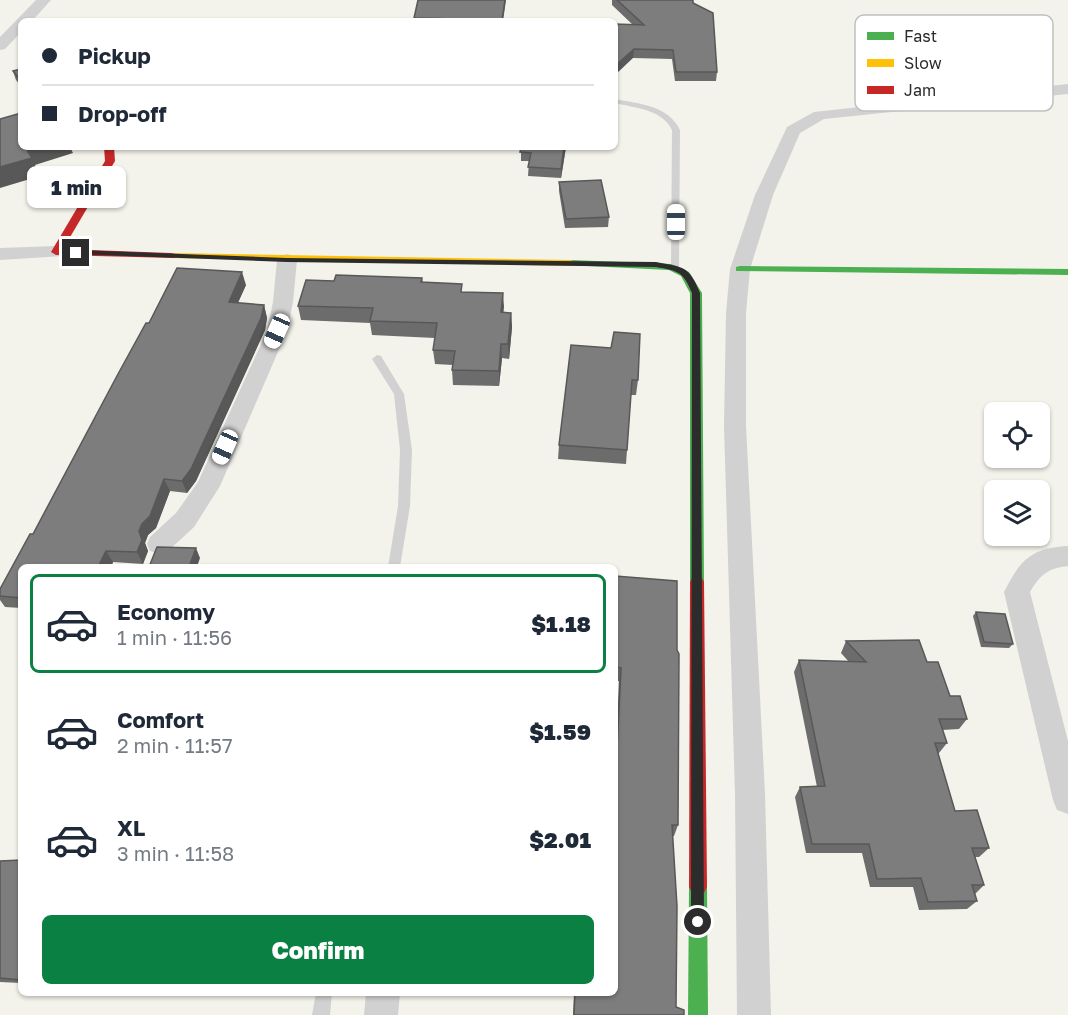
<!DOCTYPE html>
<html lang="en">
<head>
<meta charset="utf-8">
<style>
	body { margin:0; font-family:"Golos Text",sans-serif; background:#f2f2f3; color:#1f2937; height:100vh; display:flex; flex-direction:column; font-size:22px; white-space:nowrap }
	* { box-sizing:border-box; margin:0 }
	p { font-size:20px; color:#747a83 }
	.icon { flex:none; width:33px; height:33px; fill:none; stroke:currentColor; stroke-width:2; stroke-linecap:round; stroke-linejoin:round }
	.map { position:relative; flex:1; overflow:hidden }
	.drawer { position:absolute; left:18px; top:564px; width:600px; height:432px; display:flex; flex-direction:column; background:#fff; border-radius:9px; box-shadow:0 2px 4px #0004 }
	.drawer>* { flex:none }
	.banner { position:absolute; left:18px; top:18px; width:600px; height:132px; border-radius:9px; box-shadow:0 2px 4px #0004; display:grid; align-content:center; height:132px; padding:0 24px; background:#fff }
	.tools { position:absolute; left:984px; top:402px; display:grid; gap:12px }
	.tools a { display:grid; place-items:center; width:66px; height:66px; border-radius:9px; background:#fff; box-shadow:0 2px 4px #0004; font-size:30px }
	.end { position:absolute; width:27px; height:27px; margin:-14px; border:8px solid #2c2c2c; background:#fff; box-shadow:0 0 0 3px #fff }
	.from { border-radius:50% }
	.bubble { position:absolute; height:42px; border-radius:9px; background:#fff; box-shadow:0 2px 4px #0004; font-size:20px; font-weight:800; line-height:42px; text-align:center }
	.car { position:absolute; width:18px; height:36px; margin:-18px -9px; border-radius:8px; box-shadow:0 0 4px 2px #0007; background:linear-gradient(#fff 24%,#345 0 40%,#fff 0 76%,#345 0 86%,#fff 0) }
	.banner b { display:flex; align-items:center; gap:21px; height:57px; font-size:22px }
	.banner b+b { border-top:2px solid #e0e1e3 }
	.banner i { width:15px; height:15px; background:#1f2937 }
	ul { padding:10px 0 0; list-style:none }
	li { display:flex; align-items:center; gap:18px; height:99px; margin:0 12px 9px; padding:0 12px; border:3px solid transparent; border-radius:9px }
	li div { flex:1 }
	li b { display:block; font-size:22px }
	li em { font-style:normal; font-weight:800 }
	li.current { border-color:#0b8043 }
	li>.icon { width:54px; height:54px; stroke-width:1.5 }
	.button { display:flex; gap:12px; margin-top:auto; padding:12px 24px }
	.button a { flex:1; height:69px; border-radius:9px; background:#0b8043; color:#fff; font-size:24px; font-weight:800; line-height:69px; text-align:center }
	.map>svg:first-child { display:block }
</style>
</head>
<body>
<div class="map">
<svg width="1068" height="1015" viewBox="0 0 1068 1015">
	<rect width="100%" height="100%" fill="#fff"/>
	<!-- green -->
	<path fill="#f3f3eb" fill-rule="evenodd" d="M0,0H1068V1015H0ZM21,21H615V147H21ZM994,412H1040V458H994ZM994,490H1040V536H994ZM21,567H615V993H21Z"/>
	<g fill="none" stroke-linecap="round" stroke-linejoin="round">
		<!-- lane -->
		<g fill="#d1d1d1" fill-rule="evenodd">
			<path d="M615,99C639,104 668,105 680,130L679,270H673L671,268L672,130C662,109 635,108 615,103Z"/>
			<polygon points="377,355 381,356 404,394 412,450 410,506 400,567 388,567 398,506 400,450 394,394 372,359"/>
			<polygon points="316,993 332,993 330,1015 312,1015"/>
		</g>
		<!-- street -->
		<g fill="#d1d1d1" fill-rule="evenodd">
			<polygon points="36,0 51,0 32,21 21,21 21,32 5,49 0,50 0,37"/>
			<polygon points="1068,84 1068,94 824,119 800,133 773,195 750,269 746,313 746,426 765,794 771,1015 737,1015 735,794 724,426 726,313 730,269 755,195 787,127 814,112"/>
			<polygon points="56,246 63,248 65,252 63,256 0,260 0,248"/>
			<polygon points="287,254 294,256 297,260 293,302 287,331 220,486 194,527 168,551 159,554 150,551 147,544 150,537 176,513 198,482 267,331 273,302 277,260 280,256"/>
			<path d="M1068,546V566C1048,568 1040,575 1030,592L1068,741V814L1057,810L1053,800L1004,592C1020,560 1031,548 1068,546Z"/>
			<polygon points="366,993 400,993 398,1015 364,1015"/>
		</g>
		<!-- fast -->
		<g fill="#4caf50" fill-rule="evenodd">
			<polygon points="571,260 671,264 689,272 702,293 704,582 702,586 697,588 692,586 690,582 690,293 681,276 669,270 567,265 566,263"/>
			<polygon points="740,266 1068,269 1068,275 736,271 736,267"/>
			<polygon points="698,878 704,881 707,887 708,1015 688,1015 689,887 692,881"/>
		</g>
		<!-- slow -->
		<polygon fill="#ffc107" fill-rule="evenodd" points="171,253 571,260 576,263 571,266 167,258 167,254"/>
		<!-- jam -->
		<g fill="#c62828" fill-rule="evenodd">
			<polygon points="104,147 114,147 115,161 63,249 171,253 175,254 175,258 56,255 51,252 105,161"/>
			<polygon points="697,576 702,578 704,582 707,887 704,893 698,896 692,893 689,887 690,582 692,578"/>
		</g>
	</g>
	<!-- wall -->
	<g fill="#6c6c6c">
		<polygon points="418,0 503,21 414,21 414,18"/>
		<polygon points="612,0 693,0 693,3 717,72 716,81 675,81 672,59 633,58 633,25 612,5"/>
		<polygon points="21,69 21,86 16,80 13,71"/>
		<polygon points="514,147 566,147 561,178 528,176 529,161 521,161 521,148 514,148"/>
		<polygon points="559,182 609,217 608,227 565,228 559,191"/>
		<polygon points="422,278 423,282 463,292 503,293 503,312 511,313 512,327 509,359 502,358 499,386 453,385 452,370 453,365 435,364 433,350 435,338 372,335 370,323 301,320 298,306"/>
		<polygon points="246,285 238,303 264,305 267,318 265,330 196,481 187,493 170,491 156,528 148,535 145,543 148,551 143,564 113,562 111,567 21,567 21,608 5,607 0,600 0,589 33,534 149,323"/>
		<polygon points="571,345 638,380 636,395 631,395 626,464 558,459 559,445"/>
		<polygon points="615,576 678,825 674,836 673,836 676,1007 684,1015 573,1015 574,993 615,993 615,765 619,681 615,681"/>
		<polygon points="976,612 1013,644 1009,648 981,647 973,616"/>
		<polygon points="846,641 927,662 950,696 967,719 959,729 942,730 947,743 939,753 938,753 955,811 989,848 979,857 975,857 984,885 975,894 977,901 967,909 919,910 913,887 870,887 862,853 806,853 795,797 800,787 817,787 794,672 799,660 849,662 841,653"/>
		<polygon points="21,860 21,983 0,982 0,861"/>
	</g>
	<!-- shaded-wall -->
	<g fill="#585858">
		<polygon points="505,0 506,0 503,21 502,21"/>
		<polygon points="634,49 633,58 615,75 615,66"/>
		<polygon points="25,147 70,147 73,153 35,165 40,176 0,188 0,167"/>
		<polygon points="564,147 566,147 561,178 561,169"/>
		<polygon points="242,272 246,285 232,315 229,302"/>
		<polygon points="503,293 504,307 502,327 501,312"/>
		<polygon points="264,305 267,318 265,330 196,481 187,493 182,481"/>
		<polygon points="511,313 512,327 509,359 508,344"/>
		<polygon points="501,344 502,358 499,386 499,371"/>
		<polygon points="164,479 170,491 156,528 148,535 145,543 148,551 143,564 137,552 139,531"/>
		<polygon points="196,548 200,558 197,567 189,567"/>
		<polygon points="106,551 113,562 111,567 98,567"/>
	</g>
	<!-- building -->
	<g fill="#7d7d7d" stroke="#585858" stroke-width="1.5">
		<polygon points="418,0 505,0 502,20 414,18"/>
		<polygon points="617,0 693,0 693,3 713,13 717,72 676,72 673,50 634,49 615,66 615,24 644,25"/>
		<polygon points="21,69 21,81 13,71"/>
		<polygon points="21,113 21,147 25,147 32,158 0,167 0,119"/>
		<polygon points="521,147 564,147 561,169 528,167 531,153 520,152"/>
		<polygon points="601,180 609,217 566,219 559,182"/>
		<polygon points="177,268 242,272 229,302 264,305 261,318 191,469 182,481 164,479 150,516 142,524 139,531 142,540 137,552 106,551 98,567 21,567 21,598 0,596 0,589 30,534 33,534 118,374 146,323 149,323"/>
		<polygon points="336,275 422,278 421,282 462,284 461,292 503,293 501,312 511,313 508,344 501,344 499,371 452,370 455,351 433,350 437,323 370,321 373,308 298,306 306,280 334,281"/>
		<polygon points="614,332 640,334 638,380 632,380 627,450 559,445 571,345 611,348"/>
		<polygon points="157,547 196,548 189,567 149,567"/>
		<polygon points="615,576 677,581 677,650 679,654 678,825 672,825 677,906 676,1007 684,1010 684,1015 574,1015 575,993 615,993 615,789 621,668 615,667"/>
		<polygon points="976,612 1005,614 1013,644 984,642"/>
		<polygon points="919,640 927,662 938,662 950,696 960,696 967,719 939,719 947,743 935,743 955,811 977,810 989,848 972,848 984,885 972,885 977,901 928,902 921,878 877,879 869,844 812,844 800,787 825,786 799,660 866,662 846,641"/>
		<polygon points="21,860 21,980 0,978 0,861"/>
	</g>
	<!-- route -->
	<path fill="#2c2c2c" d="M76,250L287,258L656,262C684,267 689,266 700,293L704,922L702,926L698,928L693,926L691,922L692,293C683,271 678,271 656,267L287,262L73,254V251Z"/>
	<!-- legend -->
	<rect x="855" y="15" width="198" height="96" rx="9" fill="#fff" stroke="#c0c0c0" stroke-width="1.5"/>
	<rect x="867" y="32" width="27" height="8" fill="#4caf50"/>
	<rect x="867" y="59" width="27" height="8" fill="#ffc107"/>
	<rect x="867" y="86" width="27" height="8" fill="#c62828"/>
	<g font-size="16" fill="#2c2c2c">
		<text x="904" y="42">Fast</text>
		<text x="904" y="69">Slow</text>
		<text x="904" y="96">Jam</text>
	</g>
</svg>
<div class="tools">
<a><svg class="icon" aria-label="locate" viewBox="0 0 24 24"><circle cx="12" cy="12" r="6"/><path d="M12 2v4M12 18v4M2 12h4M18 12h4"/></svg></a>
<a><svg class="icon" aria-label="layers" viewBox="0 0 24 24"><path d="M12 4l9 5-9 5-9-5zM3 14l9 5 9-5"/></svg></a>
</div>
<i class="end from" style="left:698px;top:922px"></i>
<i class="end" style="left:76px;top:253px"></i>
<div class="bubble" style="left:27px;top:166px;width:99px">1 min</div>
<i class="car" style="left:676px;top:222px;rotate:0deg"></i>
<i class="car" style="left:277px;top:331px;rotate:204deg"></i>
<i class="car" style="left:225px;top:447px;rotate:204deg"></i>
<div class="banner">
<b><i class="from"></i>Pickup</b>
<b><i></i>Drop-off</b>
</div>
<section class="drawer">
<ul>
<li class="current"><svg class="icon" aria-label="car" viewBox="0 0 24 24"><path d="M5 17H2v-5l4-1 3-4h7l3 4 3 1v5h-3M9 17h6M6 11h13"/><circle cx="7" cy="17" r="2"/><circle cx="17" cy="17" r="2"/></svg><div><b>Economy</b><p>1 min · 11:56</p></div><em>$1.18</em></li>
<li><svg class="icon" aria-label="car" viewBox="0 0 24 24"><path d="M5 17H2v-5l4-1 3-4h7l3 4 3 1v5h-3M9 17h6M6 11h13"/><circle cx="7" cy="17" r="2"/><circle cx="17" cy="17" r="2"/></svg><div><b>Comfort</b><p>2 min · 11:57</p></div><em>$1.59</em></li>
<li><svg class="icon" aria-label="car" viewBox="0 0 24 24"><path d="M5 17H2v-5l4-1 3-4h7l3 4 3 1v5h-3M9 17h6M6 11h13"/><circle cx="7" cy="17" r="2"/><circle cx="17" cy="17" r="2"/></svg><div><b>XL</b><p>3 min · 11:58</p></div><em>$2.01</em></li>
</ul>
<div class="button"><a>Confirm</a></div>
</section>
</div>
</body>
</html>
